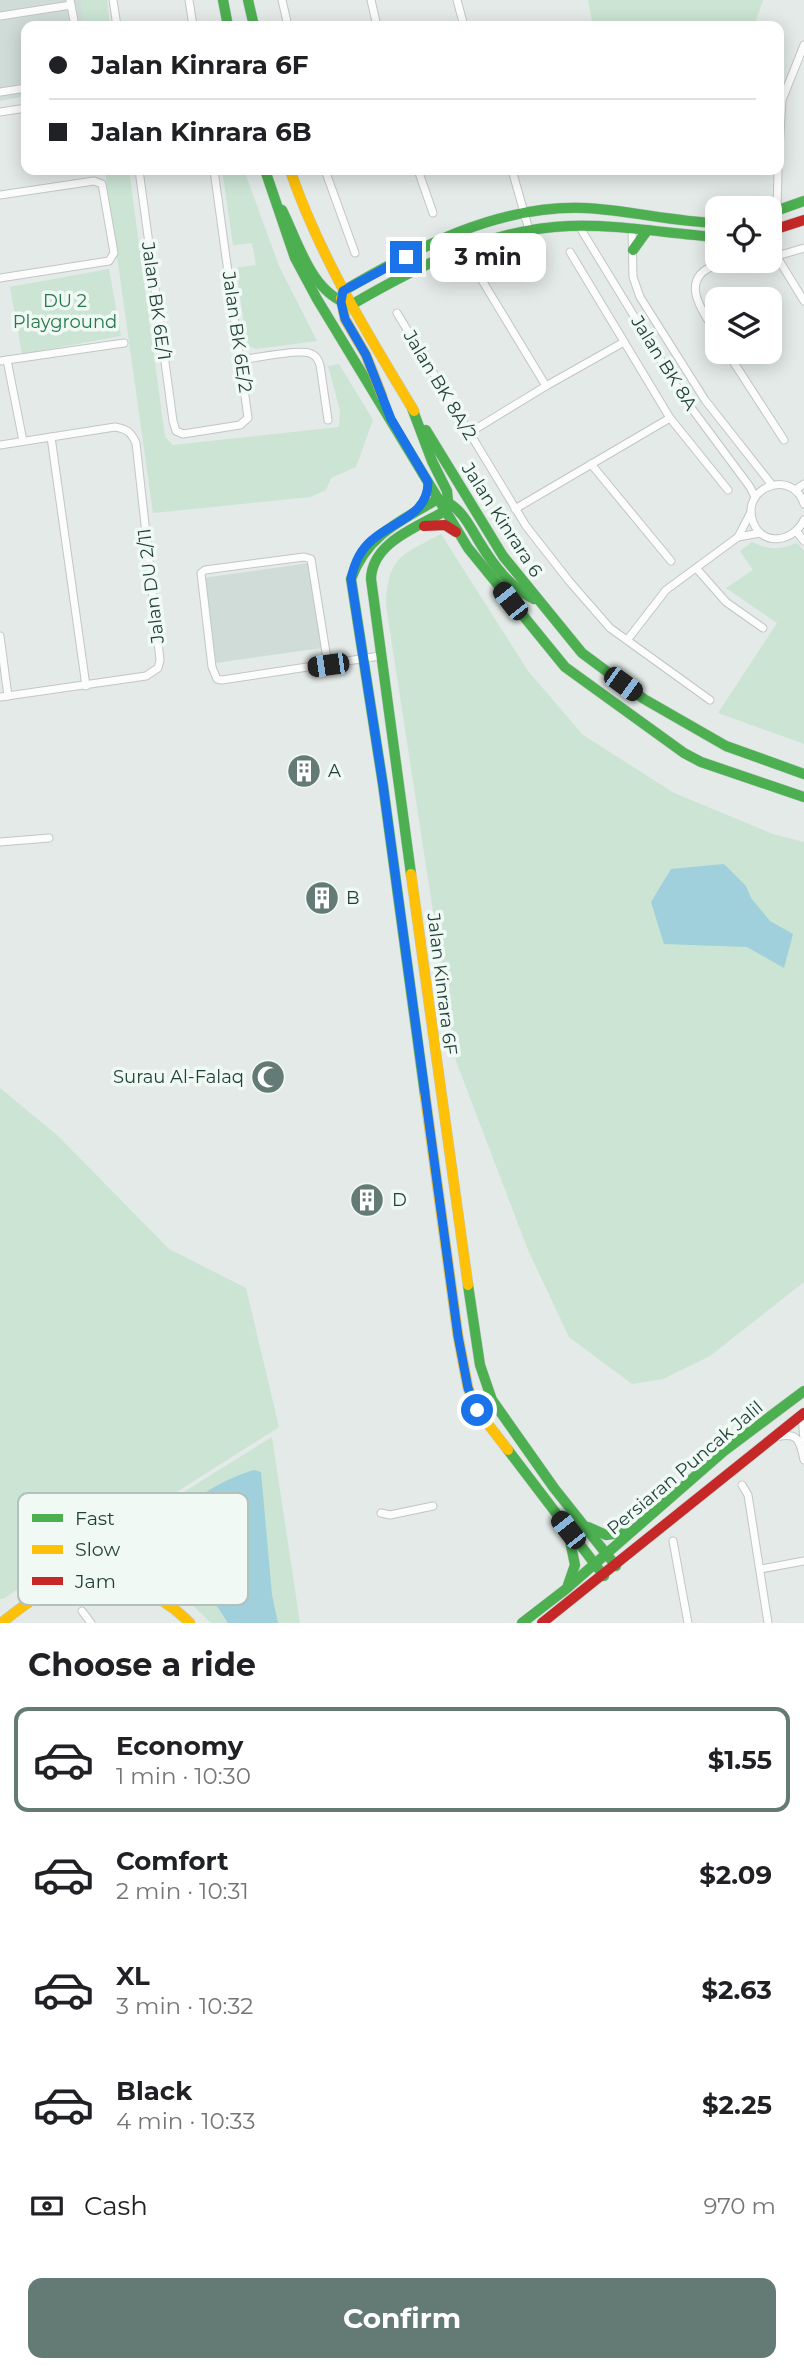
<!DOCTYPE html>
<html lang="en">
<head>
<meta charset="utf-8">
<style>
	body { margin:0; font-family:Montserrat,sans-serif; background:#f2f2f2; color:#202124; height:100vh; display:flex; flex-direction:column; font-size:26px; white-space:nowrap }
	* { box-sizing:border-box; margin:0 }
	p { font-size:23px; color:#757577 }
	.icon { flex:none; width:38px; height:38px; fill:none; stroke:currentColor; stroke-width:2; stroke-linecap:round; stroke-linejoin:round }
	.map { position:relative; height:1623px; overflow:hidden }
	.details { display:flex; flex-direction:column; background:#fff; flex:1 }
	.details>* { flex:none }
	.guide { position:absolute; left:21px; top:21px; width:763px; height:154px; border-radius:14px; box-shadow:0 4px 18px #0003; display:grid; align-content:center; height:154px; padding:0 28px; background:#fff }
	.buttons { position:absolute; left:705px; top:196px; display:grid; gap:14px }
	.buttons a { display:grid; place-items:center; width:77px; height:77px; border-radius:14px; background:#fff; box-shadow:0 4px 18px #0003; font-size:35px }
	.end { position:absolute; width:32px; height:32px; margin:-16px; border:9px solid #1a73e8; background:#fff; box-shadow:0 0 0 4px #fff }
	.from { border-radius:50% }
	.bubble { position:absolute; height:49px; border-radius:14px; background:#fff; box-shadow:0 4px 18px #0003; font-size:23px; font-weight:700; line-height:49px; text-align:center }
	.car { position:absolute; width:21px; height:42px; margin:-21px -10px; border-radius:9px; box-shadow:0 0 5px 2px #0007; background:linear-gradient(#222 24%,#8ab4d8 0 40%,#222 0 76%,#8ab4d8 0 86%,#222 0) }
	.guide b { display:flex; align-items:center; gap:24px; height:66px; font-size:26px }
	.guide b+b { border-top:2px solid #e0e0e0 }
	.guide i { width:18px; height:18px; background:#202124 }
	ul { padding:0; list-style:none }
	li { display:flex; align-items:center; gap:21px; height:105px; margin:0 14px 10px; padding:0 14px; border:4px solid transparent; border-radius:14px }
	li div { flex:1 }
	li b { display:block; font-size:26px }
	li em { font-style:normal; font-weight:700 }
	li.on { border-color:#647b75 }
	li>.icon { width:63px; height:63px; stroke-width:1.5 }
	h2 { padding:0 28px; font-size:32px; line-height:84px }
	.pay { display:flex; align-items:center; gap:18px; height:77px; padding:0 28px; font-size:26px }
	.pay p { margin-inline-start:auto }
	.action { display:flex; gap:14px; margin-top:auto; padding:14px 28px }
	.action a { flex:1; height:80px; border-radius:14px; background:#647b75; color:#fff; font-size:28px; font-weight:700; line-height:80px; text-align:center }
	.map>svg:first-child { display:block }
</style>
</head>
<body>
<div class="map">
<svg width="804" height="1623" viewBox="0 0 804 1623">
	<rect width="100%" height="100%" fill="#e3eae7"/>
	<!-- built -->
	<g fill="#d0dcd7">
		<polygon points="0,0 81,0 85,26 26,26 26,96 0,101"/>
		<polygon points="309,563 322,648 216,663 203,578"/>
	</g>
	<!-- green -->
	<g fill="#cbe4d4">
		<polygon points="81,0 107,0 110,26 85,26"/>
		<polygon points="588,0 763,0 754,26 593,26"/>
		<polygon points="105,170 129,170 165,437 173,445 339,427 340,410 328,366 339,364 373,420 356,467 331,478 326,490 310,497 153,513"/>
		<polygon points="222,170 244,170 279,266 317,341 256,349 247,345 236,268 256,265 252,243 233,245"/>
		<polygon points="109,269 121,336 22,354 10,287"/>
		<path d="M441,534L528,671L583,735L674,793L773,834L804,842V1282L710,1356L663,1379L632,1384L569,1337L528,1250L456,1061L386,605C388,556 402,555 441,534Z"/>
		<path d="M752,542C770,550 779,550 797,543L804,551V744L718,713L777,623L726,588L753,570L740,551Z"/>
		<polygon points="0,1088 58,1136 169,1249 246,1288 279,1427 117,1530 59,1573 40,1574 3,1599 0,1599"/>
		<polygon points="272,1437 300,1623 211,1623 182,1595 139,1575 104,1568 67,1571 121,1531"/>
	</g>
	<!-- water -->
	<g fill="#9fd0dc">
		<polygon points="724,864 746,886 751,898 770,921 793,934 784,968 747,947 664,944 651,902 671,869"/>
		<path d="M254,1470L261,1472L272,1595L278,1623H228C220,1611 212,1598 203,1587C189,1570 149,1560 152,1534C186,1506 211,1483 254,1470Z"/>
	</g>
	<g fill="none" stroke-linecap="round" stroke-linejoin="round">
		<!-- street casing -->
		<g stroke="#c0c7c4" stroke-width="9">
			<g id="street">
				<polyline points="70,0 75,26"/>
				<polyline points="113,0 117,26"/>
				<polyline points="189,0 193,26"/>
				<polyline points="282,0 288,26"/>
				<polyline points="371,0 377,26"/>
				<polyline points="457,0 464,26"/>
				<polyline points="0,16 71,5"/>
				<polyline points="0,92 26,88"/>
				<polyline points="0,112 26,108"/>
				<polyline points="779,149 782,100 804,45"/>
				<polyline points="139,170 173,421 176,431 183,434 240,425 248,418 214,170"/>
				<polyline points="325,170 355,253"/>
				<polyline points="418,170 433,213"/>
				<polyline points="512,170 529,230"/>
				<polyline points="0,195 94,181 102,184 114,253 109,261 0,278"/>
				<polyline points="777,211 778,170"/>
				<polyline points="579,226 684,398 750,487 755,497"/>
				<polyline points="632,230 633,277 640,297 705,400 772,485"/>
				<polyline points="570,252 670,418 728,490"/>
				<polyline points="777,257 804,301"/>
				<polyline points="770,258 804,248"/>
				<polyline points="477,272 546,386"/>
				<polyline points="397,313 526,526 569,581 610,628 710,700"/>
				<path d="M718,336C705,315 677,281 713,266C726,261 744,263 757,261"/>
				<polyline points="727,352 784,440"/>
				<polyline points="7,360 23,441"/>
				<path d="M241,360C254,358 299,349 309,353C316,355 318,359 320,365L328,420"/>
				<polyline points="0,361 124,343"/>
				<polyline points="469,433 546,386 624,342"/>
				<polyline points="51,437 86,686"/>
				<path d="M0,445L115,427C127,429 131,432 136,443L160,660L158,668L146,676L0,697"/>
				<polyline points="591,464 671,561"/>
				<polyline points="795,490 804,484"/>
				<path d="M804,504C793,468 740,487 753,522C763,548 794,541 804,520"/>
				<polyline points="515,509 670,418"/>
				<polyline points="797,532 804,541"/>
				<polyline points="738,537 760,533"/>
				<polyline points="697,569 726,602 763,628"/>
				<polyline points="0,636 8,696"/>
				<polyline points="628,639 666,590 738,537 751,512"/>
				<polyline points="328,665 311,559 304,557 205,570 201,573 212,667 217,679 222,680 380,656"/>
				<polyline points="0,842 49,838"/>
				<polyline points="802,1415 804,1441"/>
				<path d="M777,1437C799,1431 800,1442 804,1460"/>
				<polyline points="742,1485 748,1495 768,1623"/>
				<polyline points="381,1513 390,1515 433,1506"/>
				<polyline points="673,1541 688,1623"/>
				<polyline points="761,1569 804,1561"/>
				<polyline points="82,1611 91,1623"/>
			</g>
		</g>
		<!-- fast casing -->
		<g stroke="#bec8c4" stroke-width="11">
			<g id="fast">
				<polyline points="223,0 228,26"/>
				<polyline points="248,0 254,26"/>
				<polyline points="265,170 295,258 317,299 468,548 565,667 684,753 701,762 804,797"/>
				<path d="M282,210C299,244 311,293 351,305"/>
				<polyline points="770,213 804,201"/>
				<polyline points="633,250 646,232"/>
				<path d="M343,291C417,248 496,205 584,208C629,210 673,222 718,223"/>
				<path d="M351,305C418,266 490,229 569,226C619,224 669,234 718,237"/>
				<polyline points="426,430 503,556 582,653 644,699 726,746 804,774"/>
				<path d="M445,501C463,510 470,527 480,543C494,566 510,587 534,599"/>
				<path d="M411,874L371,579C372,542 418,527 445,511L448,501L447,491L432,461L412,408"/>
				<path d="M425,1095L383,785L351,579C367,535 400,521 438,499"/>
				<polyline points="468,1285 480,1365 492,1400 554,1488 616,1566"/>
				<polyline points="508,1450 604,1576"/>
				<polyline points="588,1527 606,1535 626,1532"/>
				<polyline points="568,1585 575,1565 569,1536"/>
				<polyline points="522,1623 566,1589 724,1451 804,1391"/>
			</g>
		</g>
		<!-- slow casing -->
		<g stroke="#bec8c4" stroke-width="11">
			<g id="slow">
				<path d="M290,170C320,257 367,333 414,411"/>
				<polyline points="341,298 345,319 366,355 382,396"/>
				<polyline points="411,874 468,1285"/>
				<polyline points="425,1095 458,1336 468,1388 477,1410 508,1450"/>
				<path d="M1,1623C21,1608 42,1590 66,1583C111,1570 159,1592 190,1623"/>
			</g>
		</g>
		<!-- jam casing -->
		<g stroke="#bec8c4" stroke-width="11">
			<g id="jam">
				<polyline points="770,231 804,220"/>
				<polyline points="424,526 445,525 456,532"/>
				<polyline points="542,1623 804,1413"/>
			</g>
		</g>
		<!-- street -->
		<use href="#street" stroke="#fbfcfb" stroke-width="7"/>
		<!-- fast -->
		<use href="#fast" stroke="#4caf50" stroke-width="10"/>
		<!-- slow -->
		<use href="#slow" stroke="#ffc107" stroke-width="10"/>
		<!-- jam -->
		<use href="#jam" stroke="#c62828" stroke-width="10"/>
	</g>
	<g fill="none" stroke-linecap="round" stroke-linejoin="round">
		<!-- route -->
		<path stroke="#1a73e8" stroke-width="9" d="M406,257L343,291L341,302L345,319L366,355L391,419L428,482C428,516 393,521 372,540C360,550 354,564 351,579L383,785L458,1336L468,1388L477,1410"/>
	</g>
	<!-- icons -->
	<defs>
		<g id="building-disc" transform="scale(1.75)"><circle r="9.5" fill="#647b75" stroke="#f1f9f5"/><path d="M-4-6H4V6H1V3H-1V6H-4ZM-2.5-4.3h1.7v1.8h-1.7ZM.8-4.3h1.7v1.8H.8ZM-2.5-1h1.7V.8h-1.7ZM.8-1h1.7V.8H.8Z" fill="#fff"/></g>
		<g id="mosque-disc" transform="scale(1.75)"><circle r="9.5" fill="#647b75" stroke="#f1f9f5"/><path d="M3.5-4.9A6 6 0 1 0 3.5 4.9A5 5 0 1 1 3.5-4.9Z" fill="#fff"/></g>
	</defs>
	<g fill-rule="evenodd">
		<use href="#building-disc" x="304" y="771"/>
		<use href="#building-disc" x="322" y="898"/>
		<use href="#mosque-disc" x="268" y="1077"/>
		<use href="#building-disc" x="367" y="1200"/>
	</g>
	<g text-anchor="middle" stroke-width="7" stroke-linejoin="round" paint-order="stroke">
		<!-- park labels -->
		<g font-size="18" fill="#257a4b" stroke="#f1f9f5">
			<text x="65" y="307">DU 2<tspan x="65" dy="21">Playground</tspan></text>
		</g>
		<!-- street labels -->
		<g font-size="18" fill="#1f3f38" stroke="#f1f9f5">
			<text transform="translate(156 301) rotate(82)" y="6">Jalan BK 6E/1</text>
			<text transform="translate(237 332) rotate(82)" y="6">Jalan BK 6E/2</text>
			<text transform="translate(664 363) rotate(58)" y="6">Jalan BK 8A</text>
			<text transform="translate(440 385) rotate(59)" y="6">Jalan BK 8A/2</text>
			<text transform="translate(502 520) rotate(57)" y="6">Jalan Kinrara 6</text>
			<text transform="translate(151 586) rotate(-97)" y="6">Jalan DU 2/11</text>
			<text transform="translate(442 984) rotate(83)" y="6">Jalan Kinrara 6F</text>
			<text transform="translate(685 1468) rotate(-40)" y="6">Persiaran Puncak Jalil</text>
		</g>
		<!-- poi labels -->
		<g font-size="18" fill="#1f3f38" stroke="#f1f9f5" text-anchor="start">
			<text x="328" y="777">A</text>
			<text x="346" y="904">B</text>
			<text x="244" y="1083" text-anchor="end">Surau Al-Falaq</text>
			<text x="392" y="1206">D</text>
		</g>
	</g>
	<!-- legend -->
	<rect x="18" y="1493" width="230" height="112" rx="10" fill="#f1f9f5" stroke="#b2c1bc" stroke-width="2"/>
	<rect x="32" y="1514" width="31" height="8" fill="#4caf50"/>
	<rect x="32" y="1545" width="31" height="9" fill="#ffc107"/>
	<rect x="32" y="1577" width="31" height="8" fill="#c62828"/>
	<g font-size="19" fill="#1f3f38">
		<text x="75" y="1525">Fast</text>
		<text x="75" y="1556">Slow</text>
		<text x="75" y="1588">Jam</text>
	</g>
</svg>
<div class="buttons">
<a><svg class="icon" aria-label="locate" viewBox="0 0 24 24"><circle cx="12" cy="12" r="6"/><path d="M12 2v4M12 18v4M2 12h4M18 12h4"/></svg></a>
<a><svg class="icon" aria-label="layers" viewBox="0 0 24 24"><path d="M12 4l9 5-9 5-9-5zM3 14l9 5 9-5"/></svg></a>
</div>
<i class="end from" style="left:477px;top:1410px"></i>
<i class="end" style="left:406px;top:257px"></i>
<div class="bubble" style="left:430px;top:233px;width:116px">3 min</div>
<i class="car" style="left:510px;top:601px;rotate:322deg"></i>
<i class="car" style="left:328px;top:665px;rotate:262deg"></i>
<i class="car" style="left:623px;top:684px;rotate:126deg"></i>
<i class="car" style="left:568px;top:1530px;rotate:322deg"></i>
<div class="guide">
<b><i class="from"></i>Jalan Kinrara 6F</b>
<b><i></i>Jalan Kinrara 6B</b>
</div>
</div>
<section class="details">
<h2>Choose a ride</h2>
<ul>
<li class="on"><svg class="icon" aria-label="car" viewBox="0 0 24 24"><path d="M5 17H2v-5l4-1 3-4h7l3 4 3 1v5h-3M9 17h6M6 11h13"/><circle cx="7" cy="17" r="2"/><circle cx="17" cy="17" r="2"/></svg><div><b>Economy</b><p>1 min · 10:30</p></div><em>$1.55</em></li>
<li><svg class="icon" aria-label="car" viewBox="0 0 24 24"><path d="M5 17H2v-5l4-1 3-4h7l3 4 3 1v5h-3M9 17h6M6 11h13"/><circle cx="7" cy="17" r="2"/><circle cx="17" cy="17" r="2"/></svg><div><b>Comfort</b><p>2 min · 10:31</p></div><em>$2.09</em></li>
<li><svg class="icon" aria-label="car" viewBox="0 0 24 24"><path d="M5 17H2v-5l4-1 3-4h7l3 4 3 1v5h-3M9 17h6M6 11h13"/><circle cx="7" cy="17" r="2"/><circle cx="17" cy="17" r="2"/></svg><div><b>XL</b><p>3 min · 10:32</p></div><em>$2.63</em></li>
<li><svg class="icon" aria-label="car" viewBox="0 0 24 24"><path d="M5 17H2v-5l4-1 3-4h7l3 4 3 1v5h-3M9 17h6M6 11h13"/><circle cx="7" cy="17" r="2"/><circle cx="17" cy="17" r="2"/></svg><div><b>Black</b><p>4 min · 10:33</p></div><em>$2.25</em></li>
</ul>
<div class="pay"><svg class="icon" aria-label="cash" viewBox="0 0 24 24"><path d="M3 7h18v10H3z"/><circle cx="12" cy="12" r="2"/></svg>Cash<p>970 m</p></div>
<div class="action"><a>Confirm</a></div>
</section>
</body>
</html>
